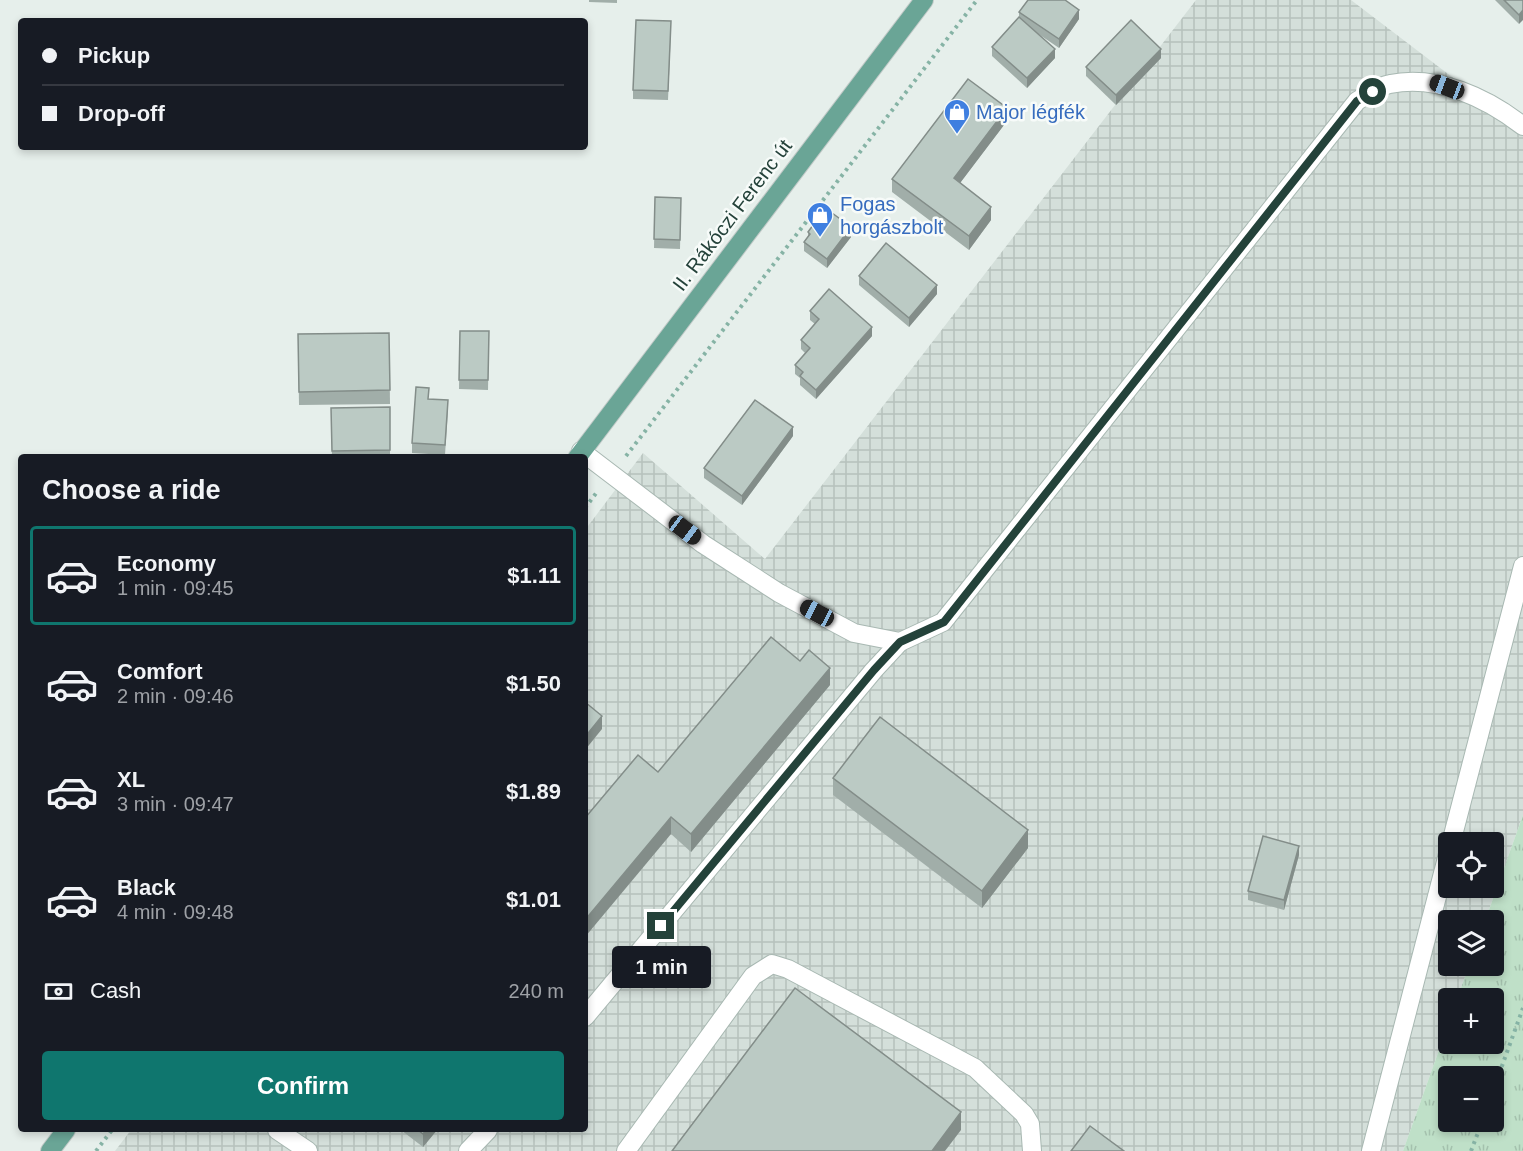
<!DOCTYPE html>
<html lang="en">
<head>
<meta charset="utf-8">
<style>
	body { margin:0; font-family:Helvetica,sans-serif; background:#20242c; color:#f1f3f6; height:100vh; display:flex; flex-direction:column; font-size:22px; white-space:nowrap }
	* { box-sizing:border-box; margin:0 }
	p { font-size:20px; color:#9ea1a6 }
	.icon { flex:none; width:33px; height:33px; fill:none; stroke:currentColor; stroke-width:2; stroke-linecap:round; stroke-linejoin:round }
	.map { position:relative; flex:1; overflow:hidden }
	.panel { position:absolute; left:18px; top:454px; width:570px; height:678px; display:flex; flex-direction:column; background:#171b24; border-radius:6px; box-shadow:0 3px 9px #0003 }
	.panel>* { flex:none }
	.guide { position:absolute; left:18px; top:18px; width:570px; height:132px; border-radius:6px; box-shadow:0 3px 9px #0003; display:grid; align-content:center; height:132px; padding:0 24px; background:#171b24 }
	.tools { position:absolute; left:1438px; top:832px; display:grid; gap:12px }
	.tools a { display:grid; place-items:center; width:66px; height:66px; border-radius:6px; background:#171b24; box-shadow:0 3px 9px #0003; font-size:30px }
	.end { position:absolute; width:27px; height:27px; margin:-14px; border:8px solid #24423a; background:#fff; box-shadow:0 0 0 3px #fff }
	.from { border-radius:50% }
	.bubble { position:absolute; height:42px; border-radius:6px; background:#171b24; box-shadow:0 3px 9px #0003; font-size:20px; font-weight:800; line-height:42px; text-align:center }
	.car { position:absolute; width:18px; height:36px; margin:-18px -9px; border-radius:8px; box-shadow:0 0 4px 2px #0007; background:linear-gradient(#222 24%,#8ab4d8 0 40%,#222 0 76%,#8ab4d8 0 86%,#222 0) }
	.guide b { display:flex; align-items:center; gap:21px; height:57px; font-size:22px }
	.guide b+b { border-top:2px solid #363941 }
	.guide i { width:15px; height:15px; background:#f1f3f6 }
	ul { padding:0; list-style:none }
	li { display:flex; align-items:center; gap:18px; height:99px; margin:0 12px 9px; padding:0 12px; border:3px solid transparent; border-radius:6px }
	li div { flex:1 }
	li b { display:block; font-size:22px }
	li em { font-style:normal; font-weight:800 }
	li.selected { border-color:#0f766e }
	li>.icon { width:54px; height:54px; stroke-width:1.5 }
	h2 { padding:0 24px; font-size:27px; line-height:72px }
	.pay { display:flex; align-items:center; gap:15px; height:66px; padding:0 24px; font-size:22px }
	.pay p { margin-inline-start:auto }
	.cta { display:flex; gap:12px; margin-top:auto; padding:12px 24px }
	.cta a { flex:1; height:69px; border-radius:6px; background:#0f766e; color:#fff; font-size:24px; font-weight:800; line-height:69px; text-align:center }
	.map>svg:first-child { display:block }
</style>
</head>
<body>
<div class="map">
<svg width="1523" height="1151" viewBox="0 0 1523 1151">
	<defs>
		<pattern id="industrial-grid" width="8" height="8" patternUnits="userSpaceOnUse" patternTransform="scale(1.5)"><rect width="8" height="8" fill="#d4dfda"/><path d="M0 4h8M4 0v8" fill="none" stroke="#b6c1bc"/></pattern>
		<pattern id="grass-tufts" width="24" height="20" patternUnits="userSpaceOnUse" patternTransform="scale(1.5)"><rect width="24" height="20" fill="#bfe0c8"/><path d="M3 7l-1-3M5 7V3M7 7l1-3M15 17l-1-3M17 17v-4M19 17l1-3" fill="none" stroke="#a4c1ad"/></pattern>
	</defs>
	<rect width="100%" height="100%" fill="#e6efeb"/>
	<!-- industrial -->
	<path fill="url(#industrial-grid)" fill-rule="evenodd" d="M1196,0H1351L1523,131V815L1485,921H1449V966H1469L1457,999H1449V1022L1403,1151H115L131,1130H585V530L643,453L765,559ZM1449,843H1494V888H1449Z"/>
	<!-- grass -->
	<path fill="url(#grass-tufts)" fill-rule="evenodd" d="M1523,815V1151H1403L1449,1022V1044H1494V999H1457L1469,966H1494V921H1485ZM1449,1077H1494V1122H1449Z"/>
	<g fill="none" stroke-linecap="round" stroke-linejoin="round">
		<!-- minor casing -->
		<g stroke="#a8b8b2" stroke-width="20">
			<g id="minor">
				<path d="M581,451L703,544L779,593L854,633L900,642L943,622L1357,101C1367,95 1379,86 1390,84C1437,74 1487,98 1523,126"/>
				<polyline points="1451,843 1523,566"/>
				<polyline points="585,1017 874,670 900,642"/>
				<polyline points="277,1130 308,1151"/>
				<polyline points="468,1151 488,1130"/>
				<polyline points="626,1151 753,976 772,964 788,969 975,1068 1024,1114 1030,1124 1032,1151"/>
				<polyline points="1371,1151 1449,850"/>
			</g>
		</g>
		<!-- major casing -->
		<g stroke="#c2cac8" stroke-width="20">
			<g id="major">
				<polyline points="577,458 924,0"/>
				<polyline points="50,1151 66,1130"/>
			</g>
		</g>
		<!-- path -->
		<g stroke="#86b3a5" stroke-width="4" stroke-dasharray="3 4.5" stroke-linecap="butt">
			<polyline points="626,456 977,0"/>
			<polyline points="585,508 597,492"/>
			<polyline points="1494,1088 1523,1008"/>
			<polyline points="96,1151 112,1130"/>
			<polyline points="1471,1151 1482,1122"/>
		</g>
		<!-- minor -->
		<use href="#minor" stroke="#fff" stroke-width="18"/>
		<!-- major -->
		<use href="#major" stroke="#6aa596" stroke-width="18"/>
	</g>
	<!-- wall -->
	<g fill="#a1aea9">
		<polygon points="589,0 617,0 617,3 589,2"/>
		<polygon points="1495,0 1523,0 1519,24"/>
		<polygon points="1019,12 1079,19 1059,48 1037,33 1055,58 1027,88 992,56 992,47 1019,17"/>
		<polygon points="671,30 668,100 633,99 633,90"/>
		<polygon points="1161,58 1116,105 1086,76 1086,67"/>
		<polygon points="1007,121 960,183 991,220 969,250 892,192 892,179"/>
		<polygon points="655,197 681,198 680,249 654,248"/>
		<polygon points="808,232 851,237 827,268 804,251 804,242 808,237"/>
		<polygon points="859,276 937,294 909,327 859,285"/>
		<polygon points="810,311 872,336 816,399 800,385 800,378 795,374 795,365 805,353 801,349 801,340 815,324 810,320"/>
		<polygon points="460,331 489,331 488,390 459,389"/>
		<polygon points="389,333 390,404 299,405 298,334"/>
		<polygon points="429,399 448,410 445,455 412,453 412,443"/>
		<polygon points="390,407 390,458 332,458 331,408"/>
		<polygon points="793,436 742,505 704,478 704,468"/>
		<polygon points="830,685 691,852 671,834 658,772"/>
		<polygon points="833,778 1028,848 982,908 833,795"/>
		<polygon points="1299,855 1284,910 1248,900 1248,891"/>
		<polygon points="401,1130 437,1130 423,1147"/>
	</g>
	<!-- shaded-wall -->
	<g fill="#838d89">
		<polygon points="1079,10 1079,19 1059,48 1059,39"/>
		<polygon points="1523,10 1523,20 1519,24 1519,15"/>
		<polygon points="1055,49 1055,58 1027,88 1027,78"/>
		<polygon points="1161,49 1161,58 1116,105 1116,95"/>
		<polygon points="1007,108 1007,121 954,191 954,178"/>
		<polygon points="991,207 991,220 969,250 969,236"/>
		<polygon points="851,227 851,237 827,268 827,259"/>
		<polygon points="937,285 937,294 909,327 909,318"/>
		<polygon points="872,327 872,336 816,399 816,390"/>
		<polygon points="793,427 793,436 742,505 742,496"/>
		<polygon points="830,668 830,685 691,852 691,834"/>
		<polygon points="602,716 602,729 585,750 585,737"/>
		<polygon points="671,817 671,834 585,937 585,920"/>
		<polygon points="1028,830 1028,848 982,908 982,891"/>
		<polygon points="1299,846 1299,855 1284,910 1284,900"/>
		<polygon points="961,1112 961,1130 945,1151 932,1151"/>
		<polygon points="426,1130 437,1130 423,1147 423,1134"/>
	</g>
	<!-- building -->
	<g fill="#bbcac4" stroke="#838d89" stroke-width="1.5">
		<polygon points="1028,0 1065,0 1079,10 1059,39 1019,12"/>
		<polygon points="1504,0 1523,0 1523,10 1519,15"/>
		<polygon points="1019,17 1055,49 1027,78 992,47"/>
		<polygon points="636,20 671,21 668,91 633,90"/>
		<polygon points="1131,20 1161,49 1116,95 1086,67"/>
		<polygon points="968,79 1007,108 954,178 991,207 969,236 892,179"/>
		<polygon points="655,197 681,198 680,240 654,239"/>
		<polygon points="828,210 851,227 827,259 804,242 810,234 808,232 819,217 822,219"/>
		<polygon points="886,243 937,285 909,318 859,276"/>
		<polygon points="829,289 872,327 816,390 800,376 803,372 795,365 810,348 801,340 819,319 810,311"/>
		<polygon points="460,331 489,331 488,380 459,380"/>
		<polygon points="389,333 390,390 299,392 298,334"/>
		<polygon points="416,387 429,388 428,399 448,400 445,445 412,443"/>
		<polygon points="755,400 793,427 742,496 704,468"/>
		<polygon points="390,407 390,450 332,451 331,408"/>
		<polygon points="771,637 800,661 809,650 830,668 691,834 671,817 585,920 585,818 638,755 658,772"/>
		<polygon points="585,702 602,716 585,737"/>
		<polygon points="880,717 1028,830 982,891 833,778"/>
		<polygon points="1263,836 1299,846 1284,900 1248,891"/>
		<polygon points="795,988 961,1112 932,1151 672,1151"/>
		<polygon points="1090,1126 1124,1151 1071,1151"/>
		<polygon points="418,1130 426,1130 423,1134"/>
	</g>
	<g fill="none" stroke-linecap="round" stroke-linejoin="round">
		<!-- route -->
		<polyline stroke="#24423a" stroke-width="8" points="661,926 874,670 900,642 944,622 1357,101 1373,92"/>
	</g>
	<!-- icons -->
	<defs>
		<g id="shop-pin" transform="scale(1.35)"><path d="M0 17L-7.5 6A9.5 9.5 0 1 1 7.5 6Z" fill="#3f7fe0" stroke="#f7fbf9"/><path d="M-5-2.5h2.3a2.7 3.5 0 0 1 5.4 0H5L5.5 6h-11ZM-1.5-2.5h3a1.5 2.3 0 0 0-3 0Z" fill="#fff"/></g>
	</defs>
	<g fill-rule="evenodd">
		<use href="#shop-pin" x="957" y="112"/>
		<use href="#shop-pin" x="820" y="215"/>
	</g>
	<g text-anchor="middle" stroke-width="5" stroke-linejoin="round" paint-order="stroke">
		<!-- shop labels -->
		<g font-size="20" fill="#366cbe" stroke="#f7fbf9" text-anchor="start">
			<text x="976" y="119">Major légfék</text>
			<text x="840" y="211">Fogas<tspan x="840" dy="23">horgászbolt</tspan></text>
		</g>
		<!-- street labels -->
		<g font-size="20" fill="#24423a" stroke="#f7fbf9">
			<text transform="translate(732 215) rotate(-53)" y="7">II. Rákóczi Ferenc út</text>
		</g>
	</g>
</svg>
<div class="tools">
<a><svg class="icon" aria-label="locate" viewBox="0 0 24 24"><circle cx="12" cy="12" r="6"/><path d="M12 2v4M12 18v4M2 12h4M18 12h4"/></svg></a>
<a><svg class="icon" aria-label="layers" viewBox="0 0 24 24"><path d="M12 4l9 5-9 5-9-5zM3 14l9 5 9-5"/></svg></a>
<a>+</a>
<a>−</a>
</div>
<i class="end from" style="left:1373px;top:92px"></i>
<i class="end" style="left:661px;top:926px"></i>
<div class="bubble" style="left:612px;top:946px;width:99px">1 min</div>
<i class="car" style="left:1447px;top:87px;rotate:291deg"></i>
<i class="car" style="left:685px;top:530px;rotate:127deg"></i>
<i class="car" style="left:817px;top:613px;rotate:298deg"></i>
<div class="guide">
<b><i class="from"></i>Pickup</b>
<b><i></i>Drop-off</b>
</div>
<section class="panel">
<h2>Choose a ride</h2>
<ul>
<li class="selected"><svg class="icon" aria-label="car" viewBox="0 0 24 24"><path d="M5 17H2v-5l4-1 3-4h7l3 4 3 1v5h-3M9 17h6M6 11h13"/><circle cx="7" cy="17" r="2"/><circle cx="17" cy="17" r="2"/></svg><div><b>Economy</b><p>1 min · 09:45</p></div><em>$1.11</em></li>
<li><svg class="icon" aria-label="car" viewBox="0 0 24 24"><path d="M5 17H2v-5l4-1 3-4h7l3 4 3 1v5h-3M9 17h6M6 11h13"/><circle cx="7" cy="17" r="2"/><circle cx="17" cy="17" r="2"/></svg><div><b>Comfort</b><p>2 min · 09:46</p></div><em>$1.50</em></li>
<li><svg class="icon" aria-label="car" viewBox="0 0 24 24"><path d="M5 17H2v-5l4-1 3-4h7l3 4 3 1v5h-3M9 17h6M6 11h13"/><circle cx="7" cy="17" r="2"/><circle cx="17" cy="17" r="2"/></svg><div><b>XL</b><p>3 min · 09:47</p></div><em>$1.89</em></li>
<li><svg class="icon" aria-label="car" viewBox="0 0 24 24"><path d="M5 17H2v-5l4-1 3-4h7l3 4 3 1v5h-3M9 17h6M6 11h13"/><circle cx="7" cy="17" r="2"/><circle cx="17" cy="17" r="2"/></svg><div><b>Black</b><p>4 min · 09:48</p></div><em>$1.01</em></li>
</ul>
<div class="pay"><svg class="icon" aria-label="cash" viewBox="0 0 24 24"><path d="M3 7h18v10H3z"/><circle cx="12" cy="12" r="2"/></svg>Cash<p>240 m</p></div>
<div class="cta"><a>Confirm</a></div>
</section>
</div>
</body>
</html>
